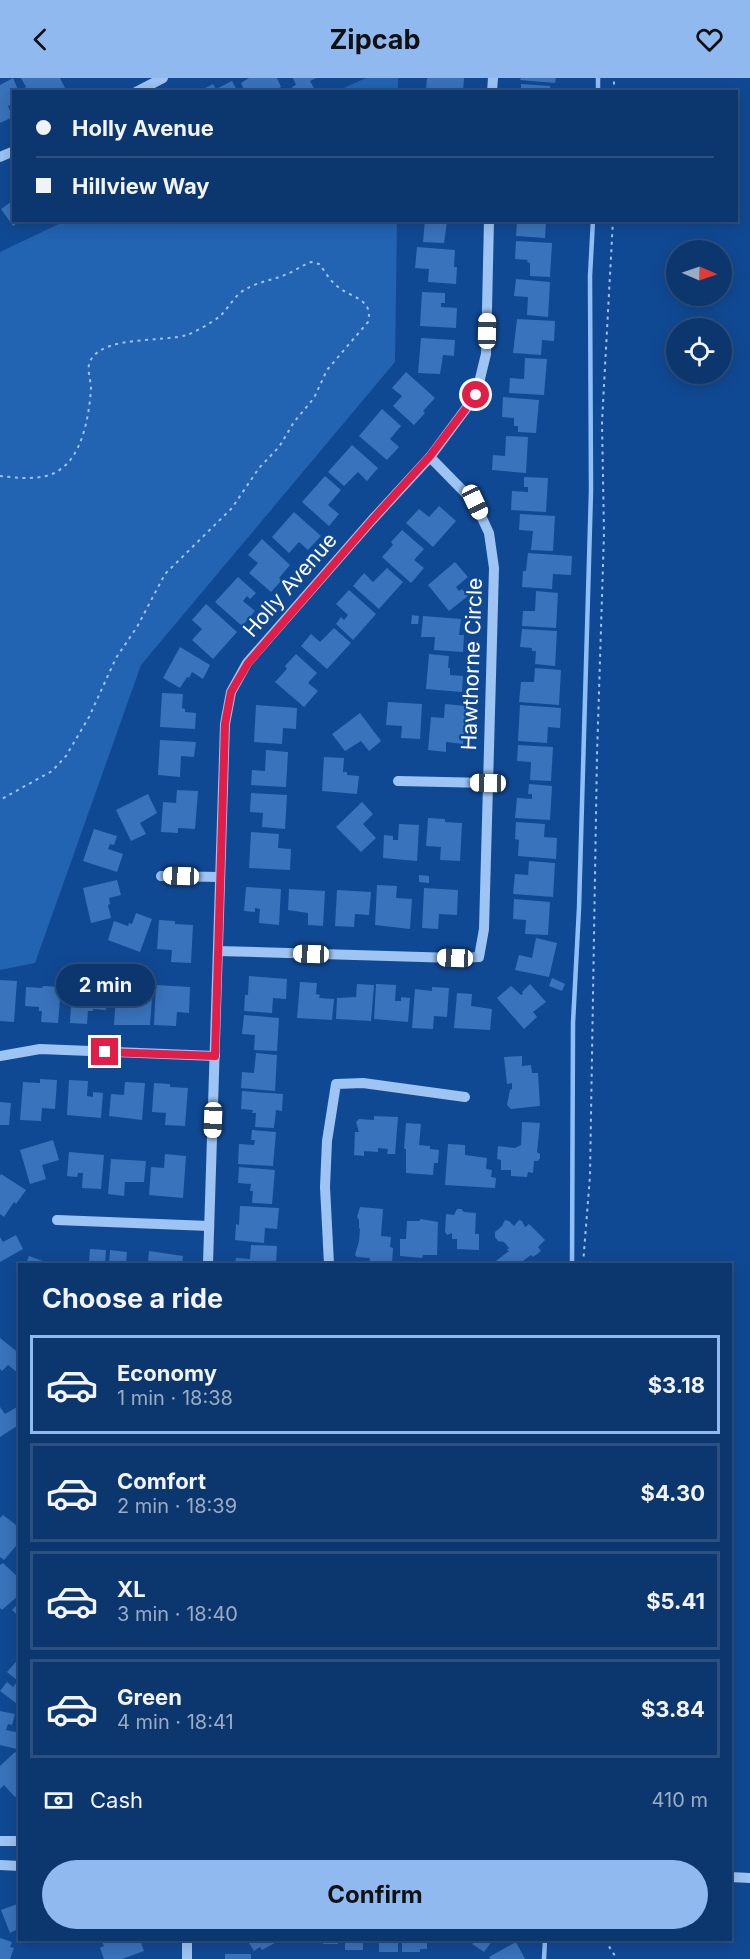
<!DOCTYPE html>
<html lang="en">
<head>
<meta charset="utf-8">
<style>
	body { margin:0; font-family:Inter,sans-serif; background:#153f73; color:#f1f3f6; height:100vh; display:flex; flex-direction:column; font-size:22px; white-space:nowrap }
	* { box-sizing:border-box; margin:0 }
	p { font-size:20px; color:#9aacc2 }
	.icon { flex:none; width:33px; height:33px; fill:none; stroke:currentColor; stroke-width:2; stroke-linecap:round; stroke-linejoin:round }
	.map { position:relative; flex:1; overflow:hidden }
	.sheet { position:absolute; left:18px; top:1185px; width:714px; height:678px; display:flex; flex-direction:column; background:#0c376e; border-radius:0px; box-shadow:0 3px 15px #0003,0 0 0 2px #2c5181 }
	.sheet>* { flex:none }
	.banner { position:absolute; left:12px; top:12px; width:726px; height:132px; border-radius:0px; box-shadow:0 3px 15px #0003,0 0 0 2px #2c5181; display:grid; align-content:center; height:132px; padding:0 24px; background:#0c376e }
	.needle { width:39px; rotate:92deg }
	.buttons { position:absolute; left:666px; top:162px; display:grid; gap:12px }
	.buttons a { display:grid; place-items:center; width:66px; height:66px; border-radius:50%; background:#0c376e; box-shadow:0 3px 15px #0003,0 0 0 2px #2c5181; font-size:30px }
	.end { position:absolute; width:27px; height:27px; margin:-14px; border:8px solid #e11d48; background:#fff; box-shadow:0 0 0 3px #fff }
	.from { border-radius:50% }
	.bubble { position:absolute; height:42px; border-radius:21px; background:#0c376e; box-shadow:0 3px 15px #0003,0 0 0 2px #2c5181; font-size:20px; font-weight:700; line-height:42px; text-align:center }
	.car { position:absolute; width:18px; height:36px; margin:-18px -9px; border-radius:8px; box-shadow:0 0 4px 2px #0007; background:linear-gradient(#fff 24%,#345 0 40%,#fff 0 76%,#345 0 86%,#fff 0) }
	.banner b { display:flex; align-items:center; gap:21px; height:57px; font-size:22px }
	.banner b+b { border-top:2px solid #2c5181 }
	.banner i { width:15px; height:15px; background:#f1f3f6 }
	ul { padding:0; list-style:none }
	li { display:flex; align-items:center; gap:18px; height:99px; margin:0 12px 9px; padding:0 12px; border:3px solid #2c5181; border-radius:0px }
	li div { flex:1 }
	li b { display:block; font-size:22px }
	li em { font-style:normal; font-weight:700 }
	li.on { border-color:#90b9f0 }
	li>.icon { width:54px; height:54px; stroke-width:1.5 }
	h2 { padding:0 24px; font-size:27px; line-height:72px }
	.pay { display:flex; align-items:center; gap:15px; height:66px; padding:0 24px; font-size:22px }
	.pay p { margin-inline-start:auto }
	.primary-button { display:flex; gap:12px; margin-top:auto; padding:12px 24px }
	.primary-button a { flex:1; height:69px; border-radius:36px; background:#90b9f0; color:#111; font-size:24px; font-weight:700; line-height:69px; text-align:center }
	header { display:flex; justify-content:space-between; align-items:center; height:78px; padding:0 24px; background:#90b9f0; color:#111; font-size:27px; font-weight:700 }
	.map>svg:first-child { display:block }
</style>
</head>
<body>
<header><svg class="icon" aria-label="back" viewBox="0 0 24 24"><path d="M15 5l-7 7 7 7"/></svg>Zipcab<svg class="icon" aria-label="heart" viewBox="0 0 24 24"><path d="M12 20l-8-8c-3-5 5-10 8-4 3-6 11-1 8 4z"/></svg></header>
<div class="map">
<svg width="750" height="1881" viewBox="0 0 750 1881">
	<rect width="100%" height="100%" fill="#104993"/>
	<!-- green -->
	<g fill="#2263b2">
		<polygon points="366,0 398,0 398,13 337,13"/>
		<polygon points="67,142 397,143 395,284 141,587 35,885 0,892 0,174"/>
	</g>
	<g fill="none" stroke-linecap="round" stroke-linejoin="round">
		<!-- stream -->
		<g stroke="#8ebff7" stroke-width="4.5">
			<polyline points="598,14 598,0"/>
			<polyline points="572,1186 573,945 579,830 591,413 590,198 593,142"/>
			<polyline points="544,1881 545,1862"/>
		</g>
	</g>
	<!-- building -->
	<g fill="#3973bb">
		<polygon points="13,0 19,14 14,14 14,26 8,28 13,39 0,45 0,7"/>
		<polygon points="21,0 60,0 66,12 23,14 22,11 26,9"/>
		<polygon points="249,0 277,0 281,9 272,14 245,14 241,5"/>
		<polygon points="293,0 316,0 310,3 315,12 294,14 292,9 296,7"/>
		<polygon points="427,0 464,0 463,14 426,13"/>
		<polygon points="521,0 556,0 555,5 520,2"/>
		<polygon points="232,3 238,14 198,14 213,6 216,11"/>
		<polygon points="521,6 550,8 550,14 521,14"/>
		<polygon points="14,122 14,142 21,142 13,148 1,131"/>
		<polygon points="425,142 459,142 459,145 447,144 444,165 423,164"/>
		<polygon points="517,142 558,142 558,146 546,145 545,160 516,158"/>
		<polygon points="516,163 552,165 550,199 530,198 530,185 527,184 528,182 515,181"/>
		<polygon points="417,169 455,172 454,189 457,189 456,206 428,204 429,191 415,190"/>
		<polygon points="516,201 550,204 548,239 527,237 528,219 514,218"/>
		<polygon points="422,214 445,215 445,225 441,225 441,229 457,230 456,250 420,248"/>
		<polygon points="517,241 555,243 554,263 542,262 541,277 513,275"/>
		<polygon points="421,260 455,262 454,278 443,277 440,296 418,295"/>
		<polygon points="525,280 547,281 544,317 509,315 510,300 524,301"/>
		<polygon points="406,294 435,320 423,333 425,335 414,347 393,328 402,318 392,310"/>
		<polygon points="503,319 539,322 536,355 518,354 518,348 514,348 514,340 502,339"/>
		<polygon points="382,331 401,348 390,361 399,369 387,382 359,358"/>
		<polygon points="506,358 528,359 526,395 492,392 493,377 505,378"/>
		<polygon points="352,367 378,390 367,403 358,394 344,408 328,394"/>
		<polygon points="325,398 341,412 328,427 339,436 329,448 302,424"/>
		<polygon points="524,399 548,400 546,434 511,432 512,413 528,414 528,409 524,409"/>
		<polygon points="439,428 456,443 433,469 406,445 419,431 429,439"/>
		<polygon points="294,434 321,458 308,472 299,464 289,475 272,459"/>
		<polygon points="520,436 555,438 553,473 531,472 533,453 519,452"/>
		<polygon points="402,452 424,471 414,482 424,490 411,505 382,479 393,467 391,464"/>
		<polygon points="262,461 290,487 279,500 282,502 271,514 249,495 258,485 248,477"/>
		<polygon points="528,475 572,478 571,497 553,496 552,511 522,509 523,493 526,493"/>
		<polygon points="455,484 468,499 456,509 459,513 462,511 468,518 449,533 428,507"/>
		<polygon points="387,490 403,504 379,531 353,508 364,495 373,504"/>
		<polygon points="238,499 256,515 250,521 247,518 243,523 255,533 242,548 215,524"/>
		<polygon points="349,512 376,536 353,562 336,546 341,539 344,542 348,537 336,526"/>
		<polygon points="536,513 558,515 556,550 522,548 523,533 535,533"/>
		<polygon points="206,526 237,554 213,581 192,562 202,551 192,542"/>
		<polygon points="412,537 419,538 418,546 411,546"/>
		<polygon points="423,538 461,541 459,557 464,557 463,574 434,572 435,559 421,559"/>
		<polygon points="334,550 351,565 327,591 301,568 311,556 320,564"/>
		<polygon points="522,551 557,553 555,588 535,586 536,573 532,573 532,570 520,569"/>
		<polygon points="180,569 210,587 203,601 192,594 189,600 187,599 180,610 163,600"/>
		<polygon points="296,576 317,595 308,605 318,613 304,629 275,604 287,591 285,588"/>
		<polygon points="429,576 449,578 448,590 450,590 450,597 463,598 462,614 426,611"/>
		<polygon points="535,590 561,592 559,627 519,624 521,604 534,604"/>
		<polygon points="162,615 183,616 182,630 185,631 185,634 196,635 195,651 160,649"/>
		<polygon points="388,624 422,626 420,661 401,660 402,648 386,647"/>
		<polygon points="445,626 466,628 463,666 446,664 446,674 428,672 431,639 444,640"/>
		<polygon points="256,627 297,630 296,651 283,650 282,666 254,664"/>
		<polygon points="520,627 561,630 560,650 548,649 547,665 518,663"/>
		<polygon points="360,635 381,663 369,673 361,663 345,673 332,656"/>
		<polygon points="160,662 196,664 194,679 181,678 180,699 158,697"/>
		<polygon points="518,667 553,669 551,703 530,702 531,684 517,683"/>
		<polygon points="266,672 288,674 286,709 251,707 252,692 265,693"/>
		<polygon points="324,679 344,680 343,694 347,694 347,697 359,698 357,716 322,713"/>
		<polygon points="529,706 552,708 550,742 515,740 517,720 532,721 532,716 528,716"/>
		<polygon points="177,712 198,713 195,751 178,750 178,755 161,754 163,724 176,725"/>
		<polygon points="251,715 287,717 285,751 262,749 263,735 250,734"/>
		<polygon points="148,716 157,735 140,745 146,756 131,763 116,732"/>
		<polygon points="362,724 373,736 363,746 376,760 361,774 336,749"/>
		<polygon points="428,740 445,741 445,744 462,745 460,783 440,782 441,769 426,768"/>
		<polygon points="516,744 545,746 544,759 557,760 556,781 518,778 519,762 515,761"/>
		<polygon points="399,746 419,747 417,783 383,780 384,757 393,758 393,762 398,762"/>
		<polygon points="94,751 117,758 114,767 110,766 108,771 123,776 117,794 83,783"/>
		<polygon points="251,754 279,756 278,770 291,771 290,792 249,790"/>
		<polygon points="529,783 555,785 553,819 513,816 515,796 528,797"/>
		<polygon points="419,797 429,798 429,805 419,804"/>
		<polygon points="117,802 121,817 109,820 110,826 108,827 111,840 91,845 83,810"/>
		<polygon points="377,807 397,808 396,820 412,821 410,851 375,847"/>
		<polygon points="246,809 281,811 279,847 259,845 260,831 255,830 255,834 244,833"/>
		<polygon points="424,810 458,812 457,837 439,836 438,851 422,850"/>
		<polygon points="289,811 325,813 323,848 308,847 308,835 288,832"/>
		<polygon points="337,812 371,814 369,837 355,836 354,849 335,848"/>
		<polygon points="514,821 550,824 548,857 525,856 526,842 513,841"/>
		<polygon points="136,835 152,841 140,874 108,862 114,843 128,848 129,845 132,846"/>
		<polygon points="159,842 175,843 175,846 193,847 191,885 171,884 172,872 157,871"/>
		<polygon points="536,860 557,865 549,899 515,892 519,877 532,880"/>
		<polygon points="249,898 287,901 286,921 273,920 272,935 244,933 245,917 248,917"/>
		<polygon points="552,900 565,906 562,913 549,908"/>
		<polygon points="0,902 17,903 14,944 0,943"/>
		<polygon points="300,904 317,905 316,916 320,917 319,920 334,921 332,942 297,940"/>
		<polygon points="131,905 153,906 150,947 114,947 116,916 130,917"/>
		<polygon points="357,906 374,907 371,943 336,941 337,920 356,919"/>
		<polygon points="376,906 396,907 395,923 401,923 401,919 410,920 408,944 374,941"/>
		<polygon points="530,906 546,924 533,934 537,939 524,951 497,920 511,908 521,917 523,916 522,914"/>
		<polygon points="156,907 190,909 189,935 177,934 176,948 154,947"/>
		<polygon points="43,908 61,909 58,945 41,944 42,933 39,933 39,929 25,928 26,909 42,910"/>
		<polygon points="72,909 108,911 106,932 93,931 93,933 88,933 87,946 70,945"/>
		<polygon points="432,909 449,910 447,939 434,938 433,951 412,950 415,911 432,913"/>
		<polygon points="457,915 472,916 471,928 492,931 490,952 454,950"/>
		<polygon points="244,937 279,940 277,973 254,972 255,957 242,956"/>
		<polygon points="256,975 277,977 275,1013 241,1010 242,994 254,995"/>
		<polygon points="522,978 522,988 531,987 532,995 538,995 540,1028 511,1031 507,1027 510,1012 512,1011 512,1005 507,1006 504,979"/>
		<polygon points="40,1001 57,1002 55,1031 42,1030 41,1043 20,1042 23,1004 40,1005"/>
		<polygon points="69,1002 88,1003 87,1018 93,1019 93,1014 103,1015 101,1040 67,1037"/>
		<polygon points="125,1004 145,1005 142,1042 109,1038 111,1016 124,1017"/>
		<polygon points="154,1005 170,1006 170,1009 188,1010 185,1048 165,1047 166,1035 152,1034"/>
		<polygon points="242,1013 283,1016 282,1033 276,1032 274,1050 255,1049 256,1035 252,1035 253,1032 241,1031"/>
		<polygon points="0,1024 11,1025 9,1047 0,1047"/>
		<polygon points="374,1038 398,1039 395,1076 387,1076 388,1071 378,1070 378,1074 364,1073 364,1078 354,1077 355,1054 359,1054 356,1044 359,1041 374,1042"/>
		<polygon points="522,1044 540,1045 537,1074 540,1076 540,1080 538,1083 534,1083 533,1095 528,1094 527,1099 511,1098 511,1092 501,1092 501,1082 497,1081 498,1068 515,1070 521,1067"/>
		<polygon points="406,1045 421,1046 419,1067 430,1068 430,1071 439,1072 438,1085 434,1085 433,1097 406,1095 406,1071 404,1071"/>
		<polygon points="252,1052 276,1054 273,1088 238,1086 239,1066 254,1067 255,1062 251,1062"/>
		<polygon points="53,1062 59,1082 42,1087 46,1101 30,1106 20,1072"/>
		<polygon points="448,1066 465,1067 465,1077 487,1080 486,1091 492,1092 491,1099 496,1100 495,1110 445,1107"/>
		<polygon points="69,1074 104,1077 101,1111 82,1110 83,1095 78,1095 77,1099 67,1098"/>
		<polygon points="165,1076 186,1078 183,1120 149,1117 151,1089 164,1090"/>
		<polygon points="111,1081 146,1083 144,1104 125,1104 124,1118 108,1116"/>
		<polygon points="239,1089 275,1092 272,1126 252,1125 253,1113 250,1113 251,1106 238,1105"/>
		<polygon points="1,1096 26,1112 16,1126 14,1124 4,1139 0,1136 0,1098"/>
		<polygon points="240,1128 279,1130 277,1151 265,1150 264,1165 235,1162 236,1146 239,1147"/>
		<polygon points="360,1129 383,1131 381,1158 391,1159 390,1169 393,1170 392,1186 369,1185 370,1180 357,1179 355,1177 359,1163 360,1151 359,1150 359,1142 357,1139"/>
		<polygon points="457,1131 461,1131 464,1134 476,1135 475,1156 479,1156 479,1172 457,1171 457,1161 452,1161 452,1155 447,1157 445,1154 446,1136 454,1137"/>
		<polygon points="421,1141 438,1144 437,1177 423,1177 422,1180 400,1178 400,1161 406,1161 407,1143 419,1143"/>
		<polygon points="505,1142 509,1143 514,1148 519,1142 522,1143 525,1149 529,1146 545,1162 538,1169 541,1173 533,1179 531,1177 519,1186 492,1186 509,1173 507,1172 509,1170 504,1164 498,1163 495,1159 495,1154 502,1148"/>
		<polygon points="16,1157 23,1171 0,1184 0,1159 3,1164"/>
		<polygon points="251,1167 277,1168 276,1186 235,1186 236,1180 250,1181"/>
		<polygon points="90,1171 106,1172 105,1186 82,1186 83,1184 89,1184"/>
		<polygon points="110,1172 127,1174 126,1184 129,1184 129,1186 109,1186"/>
		<polygon points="149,1173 183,1178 182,1186 148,1186"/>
		<polygon points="29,1178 48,1185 47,1186 26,1186"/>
		<polygon points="0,1260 20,1276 20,1293 18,1295 8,1287 2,1293 0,1291"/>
		<polygon points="0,1329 5,1336 17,1329 20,1333 20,1346 0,1359"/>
		<polygon points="3,1437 20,1450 20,1468 18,1470 16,1468 4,1482 0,1479 0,1440"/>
		<polygon points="3,1485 20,1501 20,1516 2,1532 0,1530 0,1487"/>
		<polygon points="20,1524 20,1539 12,1532"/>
		<polygon points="20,1579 20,1628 0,1613 7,1604 13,1609 18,1603 7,1594"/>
		<polygon points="0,1633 15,1636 12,1647 8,1646 6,1652 20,1655 17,1671 0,1667"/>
		<polygon points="15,1674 20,1679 20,1715 15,1719 4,1707 0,1711 0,1688"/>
		<polygon points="20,1825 20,1862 30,1862 21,1865 16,1852 10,1855 1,1832"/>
		<polygon points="0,1860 12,1864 10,1869 14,1870 10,1881 0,1881"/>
		<polygon points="101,1862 140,1862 144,1873 122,1881 104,1881 100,1870 104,1868"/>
		<polygon points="247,1862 280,1862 262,1872 260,1869 254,1873"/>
		<polygon points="324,1862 338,1862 338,1866 323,1866"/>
		<rect x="345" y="1862" width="18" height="10"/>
		<rect x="379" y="1862" width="19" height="12"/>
		<polygon points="402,1862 427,1862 427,1871 420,1871 420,1874 402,1874"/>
		<polygon points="476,1862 493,1862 484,1874 472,1866"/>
		<polygon points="516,1864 525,1881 490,1881 489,1879"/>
		<rect x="225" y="1876" width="26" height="5"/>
	</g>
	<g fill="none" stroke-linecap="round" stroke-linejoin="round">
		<!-- path -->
		<g stroke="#9dc4f3" stroke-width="2" stroke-dasharray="3 4.5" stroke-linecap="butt">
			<polyline points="614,14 614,0"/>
			<path d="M0,398C18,400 42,403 58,393C83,378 89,337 91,311C91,300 85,289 92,280C107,258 163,264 187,257C197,253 211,245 219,239C227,232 232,222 240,215C254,204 271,203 287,196C295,193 302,187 311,184L319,186C325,193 329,202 337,208C350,220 374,220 368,244L327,292L314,320L294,344L279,369L259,390L232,430L165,496L137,549L116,580L89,639L66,678L52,693L0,722"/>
			<polyline points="583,1186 590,1098 597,677 604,455 602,344 613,142"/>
			<polyline points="605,1862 617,1881"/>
		</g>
		<!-- minor -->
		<g stroke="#9dc4f3" stroke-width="10">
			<polyline points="136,14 163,0"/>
			<polyline points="492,14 493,0"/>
			<polyline points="0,79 14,73"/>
			<polyline points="398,703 488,705"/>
			<polyline points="161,798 220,799"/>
			<polyline points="218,873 455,880 479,879 484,851 494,490 489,455 475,425 430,379"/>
			<polyline points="0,978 40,971 215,978"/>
			<polyline points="57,1142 209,1148"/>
			<polyline points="208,1186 225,646 231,614 247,585 372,442 430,379 476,317 486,276 489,142"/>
			<polyline points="329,1186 325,1109 327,1063 336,1006 363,1005 465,1019"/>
			<polyline points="0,1763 20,1763"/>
			<polyline points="0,1787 20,1788"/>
			<polyline points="730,1799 750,1800"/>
			<polyline points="187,1881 187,1862"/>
		</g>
	</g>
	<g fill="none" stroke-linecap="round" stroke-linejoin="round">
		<!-- route -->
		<polyline stroke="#e11d48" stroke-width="8" points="105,974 215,978 225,646 231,614 248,585 372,442 430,378 476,317"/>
	</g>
	<g text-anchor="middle" stroke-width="4.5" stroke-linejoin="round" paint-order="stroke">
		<!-- street labels -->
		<g font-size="21" fill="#fff" stroke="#104993">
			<text transform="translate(290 507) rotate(-49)" y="7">Holly Avenue</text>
			<text transform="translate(472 586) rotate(-88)" y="7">Hawthorne Circle</text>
		</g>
	</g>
</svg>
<div class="buttons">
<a><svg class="needle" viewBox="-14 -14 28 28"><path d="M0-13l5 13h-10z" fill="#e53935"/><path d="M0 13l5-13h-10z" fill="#9aacc2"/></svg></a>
<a><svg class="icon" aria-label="locate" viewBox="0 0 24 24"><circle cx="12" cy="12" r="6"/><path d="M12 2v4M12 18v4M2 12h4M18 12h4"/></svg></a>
</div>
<i class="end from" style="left:476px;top:317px"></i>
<i class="end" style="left:105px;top:974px"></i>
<div class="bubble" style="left:56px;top:886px;width:99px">2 min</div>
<i class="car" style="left:487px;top:253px;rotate:1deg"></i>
<i class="car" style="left:475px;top:424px;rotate:155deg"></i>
<i class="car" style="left:488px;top:705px;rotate:271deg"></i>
<i class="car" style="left:181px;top:798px;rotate:272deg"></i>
<i class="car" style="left:311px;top:876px;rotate:272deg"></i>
<i class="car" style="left:455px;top:880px;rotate:272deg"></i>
<i class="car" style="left:213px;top:1042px;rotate:182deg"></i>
<div class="banner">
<b><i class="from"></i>Holly Avenue</b>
<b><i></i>Hillview Way</b>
</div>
<section class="sheet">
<h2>Choose a ride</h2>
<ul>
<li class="on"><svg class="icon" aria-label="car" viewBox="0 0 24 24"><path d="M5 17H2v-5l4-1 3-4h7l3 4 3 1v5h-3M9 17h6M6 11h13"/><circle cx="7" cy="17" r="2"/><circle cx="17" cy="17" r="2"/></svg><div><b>Economy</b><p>1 min · 18:38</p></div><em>$3.18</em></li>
<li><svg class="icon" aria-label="car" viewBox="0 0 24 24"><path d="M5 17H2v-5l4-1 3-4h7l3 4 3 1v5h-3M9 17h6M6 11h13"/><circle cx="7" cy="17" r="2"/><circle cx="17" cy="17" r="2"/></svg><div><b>Comfort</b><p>2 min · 18:39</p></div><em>$4.30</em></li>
<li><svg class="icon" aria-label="car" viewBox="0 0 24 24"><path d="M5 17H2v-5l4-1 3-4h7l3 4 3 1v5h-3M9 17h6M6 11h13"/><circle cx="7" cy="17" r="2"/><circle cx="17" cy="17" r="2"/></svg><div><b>XL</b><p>3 min · 18:40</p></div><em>$5.41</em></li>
<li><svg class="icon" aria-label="car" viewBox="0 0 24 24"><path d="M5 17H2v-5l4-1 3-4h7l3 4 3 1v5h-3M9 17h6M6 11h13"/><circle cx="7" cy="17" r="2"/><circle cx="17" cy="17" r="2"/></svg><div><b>Green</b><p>4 min · 18:41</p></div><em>$3.84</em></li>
</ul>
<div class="pay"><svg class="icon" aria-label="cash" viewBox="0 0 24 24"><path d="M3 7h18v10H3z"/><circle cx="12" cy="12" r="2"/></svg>Cash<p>410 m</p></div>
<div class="primary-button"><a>Confirm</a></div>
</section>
</div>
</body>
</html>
